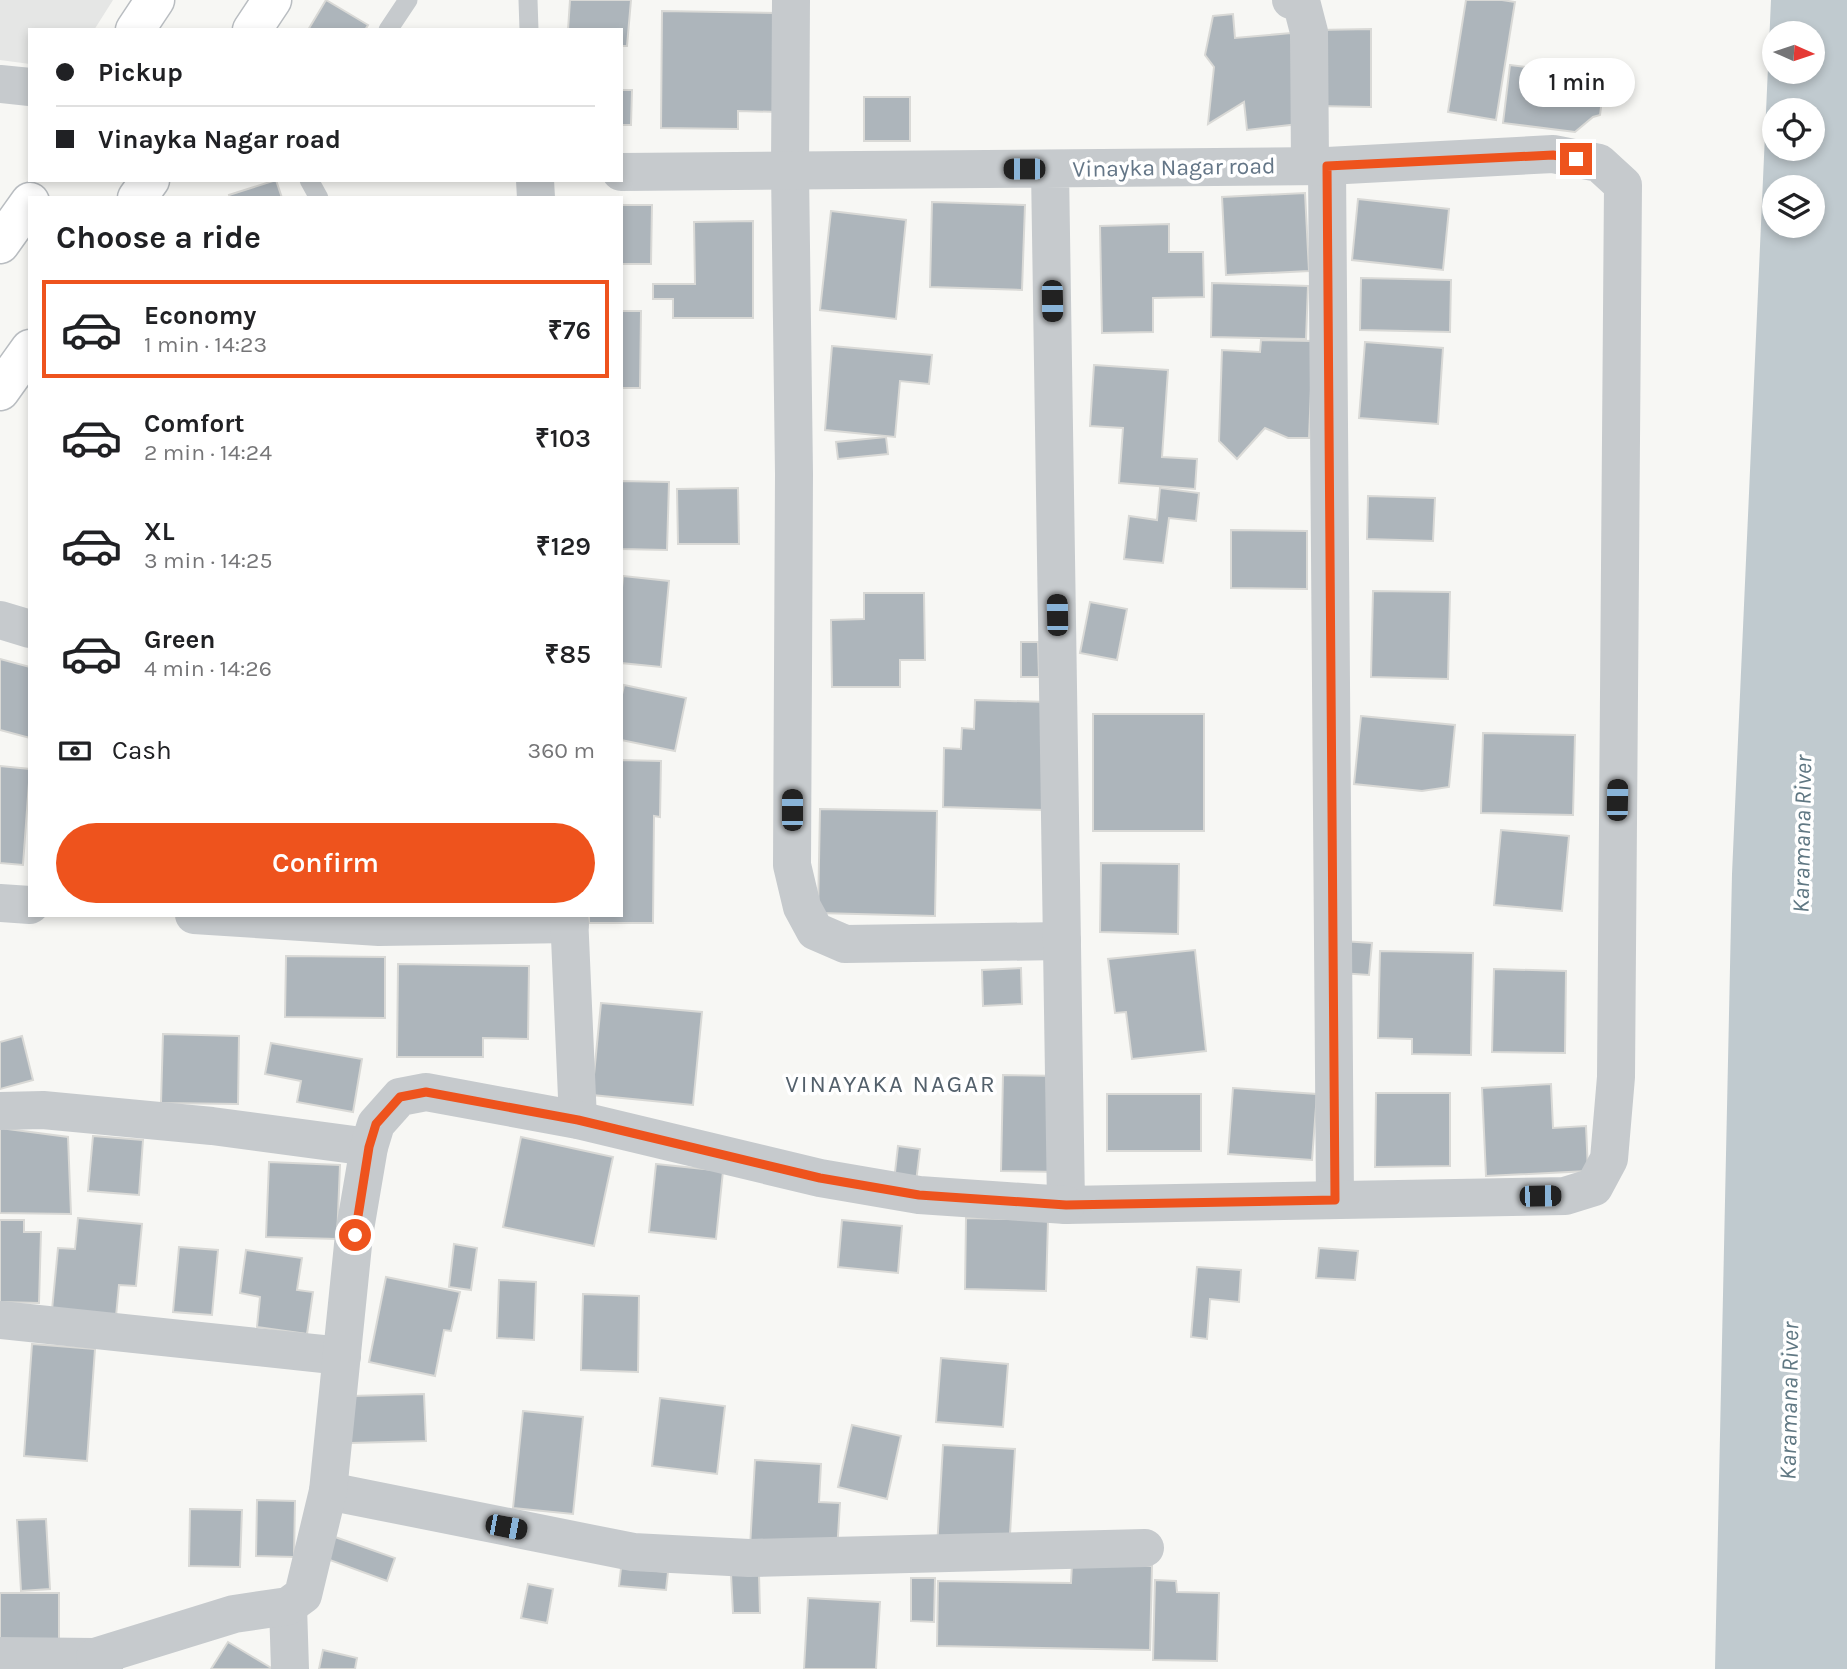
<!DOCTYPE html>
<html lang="en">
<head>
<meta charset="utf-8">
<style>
	body { margin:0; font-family:Karla,sans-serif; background:#f2f2f2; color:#202124; height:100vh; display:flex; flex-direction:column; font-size:26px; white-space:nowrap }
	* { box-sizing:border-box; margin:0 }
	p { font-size:23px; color:#757577 }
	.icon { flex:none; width:38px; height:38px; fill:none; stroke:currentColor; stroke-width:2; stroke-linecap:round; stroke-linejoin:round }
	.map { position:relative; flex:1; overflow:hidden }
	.side { position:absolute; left:28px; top:196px; width:595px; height:721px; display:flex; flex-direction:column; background:#fff; border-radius:0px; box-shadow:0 4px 10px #0003 }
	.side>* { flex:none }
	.guide { position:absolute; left:28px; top:28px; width:595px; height:154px; border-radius:0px; box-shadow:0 4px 10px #0003; display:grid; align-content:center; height:154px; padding:0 28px; background:#fff }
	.needle { width:46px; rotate:93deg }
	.controls { position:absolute; left:1762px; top:21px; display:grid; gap:14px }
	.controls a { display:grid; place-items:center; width:63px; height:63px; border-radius:50%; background:#fff; box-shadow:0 4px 10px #0003; font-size:35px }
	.end { position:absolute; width:32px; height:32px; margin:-16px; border:9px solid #ee531d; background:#fff; box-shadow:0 0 0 4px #fff }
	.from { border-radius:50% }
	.bubble { position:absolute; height:49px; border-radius:24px; background:#fff; box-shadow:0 4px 10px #0003; font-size:23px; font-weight:600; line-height:49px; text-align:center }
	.car { position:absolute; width:21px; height:42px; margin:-21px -10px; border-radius:9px; box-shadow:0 0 5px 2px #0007; background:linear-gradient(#222 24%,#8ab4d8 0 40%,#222 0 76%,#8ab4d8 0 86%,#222 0) }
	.guide b { display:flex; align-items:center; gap:24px; height:66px; font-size:26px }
	.guide b+b { border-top:2px solid #e0e0e0 }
	.guide i { width:18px; height:18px; background:#202124 }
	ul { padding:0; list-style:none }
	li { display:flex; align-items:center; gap:21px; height:98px; margin:0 14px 10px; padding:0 14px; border:4px solid transparent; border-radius:0px }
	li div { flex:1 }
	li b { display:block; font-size:26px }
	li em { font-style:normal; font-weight:600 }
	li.selected { border-color:#ee531d }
	li>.icon { width:63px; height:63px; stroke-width:1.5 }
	h2 { padding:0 28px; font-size:32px; line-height:84px }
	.pay { display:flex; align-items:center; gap:18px; height:77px; padding:0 28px; font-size:26px }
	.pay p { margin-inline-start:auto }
	.button { display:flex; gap:14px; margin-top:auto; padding:14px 28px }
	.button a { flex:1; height:80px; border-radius:42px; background:#ee531d; color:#fff; font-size:28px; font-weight:600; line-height:80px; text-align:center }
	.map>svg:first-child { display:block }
</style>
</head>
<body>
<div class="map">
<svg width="1847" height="1669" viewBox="0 0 1847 1669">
	<rect width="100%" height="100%" fill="#f7f7f4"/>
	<!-- built -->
	<polygon fill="#e5e6e5" points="0,0 113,0 94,30 30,30 30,64 0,60"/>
	<!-- water -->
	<path fill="#c0cacf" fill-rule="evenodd" d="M1771,0H1847V1669H1715L1732,874ZM1774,33H1813V72H1774ZM1774,110H1813V149H1774ZM1774,187H1813V226H1774Z"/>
	<!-- building -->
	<g fill="#adb5bb" stroke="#d9d9d6" stroke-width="2">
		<polygon points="326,0 368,25 365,30 308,30"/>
		<polygon points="570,0 631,0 627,46 621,46 621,30 568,30"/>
		<polygon points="1466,0 1502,0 1515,2 1496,120 1448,112"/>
		<polygon points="662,11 778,13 778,112 738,111 738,129 661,128"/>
		<polygon points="1233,14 1235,38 1291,33 1299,124 1247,130 1244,102 1208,124 1214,67 1205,55 1213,16"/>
		<polygon points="1371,29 1371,107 1316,106 1317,30"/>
		<polygon points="1510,65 1605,77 1600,115 1593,117 1575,132 1503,123"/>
		<polygon points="621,90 632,90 631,125 621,125"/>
		<rect x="864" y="97" width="46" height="44"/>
		<polygon points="276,180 282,198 230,198 229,195"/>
		<polygon points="1305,193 1309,271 1226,275 1222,197"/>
		<polygon points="1358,199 1449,209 1443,270 1352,260"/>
		<polygon points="932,202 1025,205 1022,290 930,287"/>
		<polygon points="621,205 652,205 651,264 621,264"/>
		<polygon points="831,211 906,220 896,319 820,310"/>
		<polygon points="753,221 753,318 673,318 673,299 653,299 653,284 695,284 694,222"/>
		<polygon points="1169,224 1169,252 1203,252 1204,297 1153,298 1153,332 1102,333 1100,226"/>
		<polygon points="1361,278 1451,280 1450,332 1360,330"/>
		<polygon points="1212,283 1308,286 1306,339 1211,337"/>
		<polygon points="621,311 641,311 640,388 621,388"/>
		<polygon points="1261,340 1313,341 1309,438 1288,438 1265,428 1237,459 1219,441 1222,350 1260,352"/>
		<polygon points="1365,342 1443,348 1438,424 1359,418"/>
		<polygon points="832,346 932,355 929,384 900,381 895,437 825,430"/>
		<polygon points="1094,365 1168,370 1162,457 1197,459 1195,489 1119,483 1123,428 1090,426"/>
		<polygon points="886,437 888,454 838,459 836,442"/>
		<polygon points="621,481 669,482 667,550 621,549"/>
		<polygon points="738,488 739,544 678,544 677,489"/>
		<polygon points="1160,488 1199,493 1196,521 1169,518 1163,563 1124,559 1129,516 1157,520"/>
		<polygon points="1368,496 1435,498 1433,541 1367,539"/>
		<polygon points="1231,530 1307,531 1307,589 1231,588"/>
		<polygon points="623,576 669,581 661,667 621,663 621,599"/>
		<polygon points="1373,591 1450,592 1448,679 1371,677"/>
		<polygon points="864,593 924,593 925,660 900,660 900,687 832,687 831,620 864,619"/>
		<polygon points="1090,602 1127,609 1117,660 1080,653"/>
		<polygon points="1021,642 1038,642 1039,677 1021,677"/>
		<polygon points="0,659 30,667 30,738 0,730"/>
		<polygon points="624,685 686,698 675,751 621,740 621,699"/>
		<polygon points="975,700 1048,702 1045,810 943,807 944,748 961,749 962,728 974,729"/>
		<rect x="1093" y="714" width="111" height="117"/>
		<polygon points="1361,716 1455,725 1449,787 1422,791 1354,784"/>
		<polygon points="1483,733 1575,735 1573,815 1481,813"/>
		<polygon points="621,760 661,761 660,817 654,816 653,923 589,923 589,915 621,915"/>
		<polygon points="0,766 30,769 23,865 0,863"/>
		<polygon points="820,809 937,811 935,916 818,913"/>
		<polygon points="1501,830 1569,836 1562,911 1494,905"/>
		<polygon points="1101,863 1179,864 1178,934 1100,932"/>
		<polygon points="1342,941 1372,943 1369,975 1340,973"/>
		<polygon points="1195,950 1206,1051 1132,1059 1126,1012 1115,1013 1108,959"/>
		<polygon points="1380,951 1473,953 1471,1055 1412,1054 1412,1039 1378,1038"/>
		<polygon points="286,956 385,957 385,1018 285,1017"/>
		<polygon points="398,964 529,966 528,1039 483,1038 483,1057 397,1057"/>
		<polygon points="1021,968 1022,1004 983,1006 982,970"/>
		<polygon points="1494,969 1566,971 1565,1053 1492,1052"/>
		<polygon points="601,1003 702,1012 693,1105 592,1095"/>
		<polygon points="163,1034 239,1036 238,1104 161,1103"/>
		<polygon points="22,1036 33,1080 0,1089 0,1042"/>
		<polygon points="271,1043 362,1059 353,1112 297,1102 301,1081 265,1074"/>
		<polygon points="1003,1075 1061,1076 1060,1172 1001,1171"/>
		<polygon points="1551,1084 1553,1128 1586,1126 1588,1171 1486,1176 1482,1088"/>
		<polygon points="1233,1088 1317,1094 1312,1160 1228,1154"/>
		<polygon points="1376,1093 1450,1093 1450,1166 1375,1167"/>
		<rect x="1107" y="1094" width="94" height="57"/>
		<polygon points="0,1128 68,1137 71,1214 0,1213"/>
		<polygon points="93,1136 143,1140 139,1195 88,1191"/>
		<polygon points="521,1137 613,1157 594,1246 503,1227"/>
		<polygon points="898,1146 920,1149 916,1182 894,1181"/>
		<polygon points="269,1162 340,1165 337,1239 266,1237"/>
		<polygon points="656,1164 723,1171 716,1239 649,1232"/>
		<polygon points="78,1218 142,1224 136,1286 119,1285 116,1316 52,1310 58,1248 75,1249"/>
		<polygon points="966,1218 1048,1220 1046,1291 965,1289"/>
		<polygon points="0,1220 24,1220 24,1232 41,1232 39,1303 0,1302"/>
		<polygon points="842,1220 902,1226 898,1273 838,1267"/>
		<polygon points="454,1244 477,1248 471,1290 449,1287"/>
		<polygon points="179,1247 218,1250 212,1315 173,1312"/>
		<polygon points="1319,1248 1358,1251 1355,1280 1316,1278"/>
		<polygon points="246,1250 302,1258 297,1290 313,1292 307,1334 257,1327 260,1297 240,1293"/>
		<polygon points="1197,1267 1241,1270 1239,1302 1210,1299 1207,1339 1191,1337"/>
		<polygon points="386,1277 460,1292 451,1331 444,1330 435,1376 369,1362"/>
		<polygon points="499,1280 536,1282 534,1340 497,1338"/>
		<polygon points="583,1294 639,1296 638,1372 581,1370"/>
		<polygon points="32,1344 95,1349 87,1461 24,1456"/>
		<polygon points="941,1358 1008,1364 1003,1427 936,1422"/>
		<polygon points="424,1394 426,1441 351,1443 351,1396"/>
		<polygon points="660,1398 725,1406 717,1474 652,1466"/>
		<polygon points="523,1411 583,1417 573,1514 513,1508"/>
		<polygon points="852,1425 901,1436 887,1499 838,1487"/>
		<polygon points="943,1445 1015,1449 1009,1551 937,1548"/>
		<polygon points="755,1460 821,1464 819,1502 840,1503 837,1552 750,1547"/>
		<polygon points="257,1500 295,1501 294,1557 256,1556"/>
		<polygon points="190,1509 242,1510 240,1567 189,1566"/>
		<polygon points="46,1519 50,1589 21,1591 17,1520"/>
		<polygon points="335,1537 395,1558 387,1581 327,1559"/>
		<polygon points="1072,1564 1152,1566 1150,1650 937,1646 938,1581 1071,1583"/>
		<polygon points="621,1568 668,1572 666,1590 619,1586"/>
		<polygon points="731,1574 759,1574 760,1613 733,1613"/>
		<polygon points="911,1578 935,1578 934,1622 911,1621"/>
		<polygon points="1155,1580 1176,1581 1177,1592 1219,1593 1217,1661 1153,1660"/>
		<polygon points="528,1584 553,1589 547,1623 521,1618"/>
		<rect x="0" y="1593" width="59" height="49"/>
		<polygon points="808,1598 880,1602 876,1669 804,1669"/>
		<polygon points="228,1642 273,1669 211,1669"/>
		<polygon points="323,1650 357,1658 355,1669 319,1669"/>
	</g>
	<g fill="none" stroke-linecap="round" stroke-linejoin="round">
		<!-- primary casing -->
		<g stroke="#b9bdc1" stroke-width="41">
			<g id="primary">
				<polyline points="135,30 155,0"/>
				<polyline points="252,30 272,0"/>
				<polyline points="137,198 150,180"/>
				<polyline points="0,244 30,202"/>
				<polyline points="0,391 30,349"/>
			</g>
		</g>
		<!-- lane -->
		<g stroke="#c6cacd" stroke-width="19">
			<polyline points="528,0 529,30"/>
			<polyline points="388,30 408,0"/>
			<polyline points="309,180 319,198"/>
		</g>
		<!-- street -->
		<g stroke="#c6cacd" stroke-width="38">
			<polyline points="791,0 790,170 794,474 792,865 802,907 815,931 845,944 1062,941"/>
			<polyline points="1291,0 1301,1 1309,32 1310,166"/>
			<polyline points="0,84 30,87"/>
			<polyline points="1327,166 1335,1200"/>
			<polyline points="621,172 1327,166 1553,154 1599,163 1623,185 1616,1077 1609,1159 1594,1187 1565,1196 1066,1205 1050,169"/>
			<polyline points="535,180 536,198"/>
			<polyline points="0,620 30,629"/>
			<polyline points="0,903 30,905"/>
			<polyline points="194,915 379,927 570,924"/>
			<polyline points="569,915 578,1120"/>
			<polyline points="0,1111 43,1110 212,1126 369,1147"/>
			<polyline points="0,1320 342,1356"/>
			<polyline points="328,1491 633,1552 749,1558 1145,1548"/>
			<polyline points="288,1606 290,1669"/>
			<polyline points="0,1656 95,1657 104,1669"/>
			<polyline points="95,1657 234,1614 288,1606 303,1595 328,1491 354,1235 369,1147 376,1124 400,1097 426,1092 578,1120 820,1178 919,1195 1066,1205"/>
		</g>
		<!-- primary -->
		<use href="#primary" stroke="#fff" stroke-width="38"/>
	</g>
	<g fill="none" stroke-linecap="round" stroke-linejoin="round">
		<!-- route -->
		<polyline stroke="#ee531d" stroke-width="9" points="355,1235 369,1147 376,1124 400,1097 426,1092 578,1120 820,1178 919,1195 1066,1205 1335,1200 1327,166 1553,155 1576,159"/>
	</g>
	<g text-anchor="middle" stroke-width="7" stroke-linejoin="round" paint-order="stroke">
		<!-- street labels -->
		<g font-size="23" fill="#647687" stroke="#fff">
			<text transform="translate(1174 167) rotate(-1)" y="8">Vinayka Nagar road</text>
		</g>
		<!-- water labels -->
		<g font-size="24" font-style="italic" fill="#607883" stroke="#fff">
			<text transform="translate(1802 834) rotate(-89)" y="8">Karamana River</text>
			<text transform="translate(1789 1401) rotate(-89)" y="8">Karamana River</text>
		</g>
		<!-- neighbourhood labels -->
		<g font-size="24" letter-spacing="2" fill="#53606b" stroke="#fff">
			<text x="891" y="1092">VINAYAKA NAGAR</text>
		</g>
	</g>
</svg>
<div class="controls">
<a><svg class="needle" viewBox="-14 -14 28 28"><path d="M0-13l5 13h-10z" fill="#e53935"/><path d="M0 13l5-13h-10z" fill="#757577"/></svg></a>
<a><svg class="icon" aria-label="locate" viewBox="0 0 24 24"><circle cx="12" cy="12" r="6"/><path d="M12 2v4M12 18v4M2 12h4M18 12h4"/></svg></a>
<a><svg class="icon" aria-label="layers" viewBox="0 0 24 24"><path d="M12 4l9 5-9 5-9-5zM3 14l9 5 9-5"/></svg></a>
</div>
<i class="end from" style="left:355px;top:1235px"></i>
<i class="end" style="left:1576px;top:159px"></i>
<div class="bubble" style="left:1519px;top:58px;width:116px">1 min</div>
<i class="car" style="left:1024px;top:169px;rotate:270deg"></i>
<i class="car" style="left:1052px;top:301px;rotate:179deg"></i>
<i class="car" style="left:1057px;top:615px;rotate:359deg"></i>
<i class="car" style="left:1617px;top:800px;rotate:1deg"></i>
<i class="car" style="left:792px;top:810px;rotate:0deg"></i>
<i class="car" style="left:1540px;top:1196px;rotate:89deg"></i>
<i class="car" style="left:506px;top:1527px;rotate:101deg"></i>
<div class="guide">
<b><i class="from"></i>Pickup</b>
<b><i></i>Vinayka Nagar road</b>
</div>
<section class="side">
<h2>Choose a ride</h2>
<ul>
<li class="selected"><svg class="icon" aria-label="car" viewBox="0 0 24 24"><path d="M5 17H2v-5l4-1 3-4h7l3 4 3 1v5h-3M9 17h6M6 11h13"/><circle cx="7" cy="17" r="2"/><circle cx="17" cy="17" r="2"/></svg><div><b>Economy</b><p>1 min · 14:23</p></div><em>₹76</em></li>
<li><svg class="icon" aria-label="car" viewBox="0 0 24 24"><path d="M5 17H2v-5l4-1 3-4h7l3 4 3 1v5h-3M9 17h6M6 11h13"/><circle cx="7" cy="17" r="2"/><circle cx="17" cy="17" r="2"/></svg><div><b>Comfort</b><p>2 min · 14:24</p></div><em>₹103</em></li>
<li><svg class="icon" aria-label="car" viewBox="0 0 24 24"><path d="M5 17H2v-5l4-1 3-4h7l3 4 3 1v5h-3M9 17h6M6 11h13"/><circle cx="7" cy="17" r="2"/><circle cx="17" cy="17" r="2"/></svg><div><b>XL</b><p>3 min · 14:25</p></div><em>₹129</em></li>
<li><svg class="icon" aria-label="car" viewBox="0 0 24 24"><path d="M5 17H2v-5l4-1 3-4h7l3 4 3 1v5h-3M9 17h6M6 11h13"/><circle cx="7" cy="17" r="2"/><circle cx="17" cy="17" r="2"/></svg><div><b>Green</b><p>4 min · 14:26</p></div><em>₹85</em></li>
</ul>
<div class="pay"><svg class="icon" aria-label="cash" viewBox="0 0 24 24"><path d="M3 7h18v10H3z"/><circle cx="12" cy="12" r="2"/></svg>Cash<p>360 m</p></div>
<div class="button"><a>Confirm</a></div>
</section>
</div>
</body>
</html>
